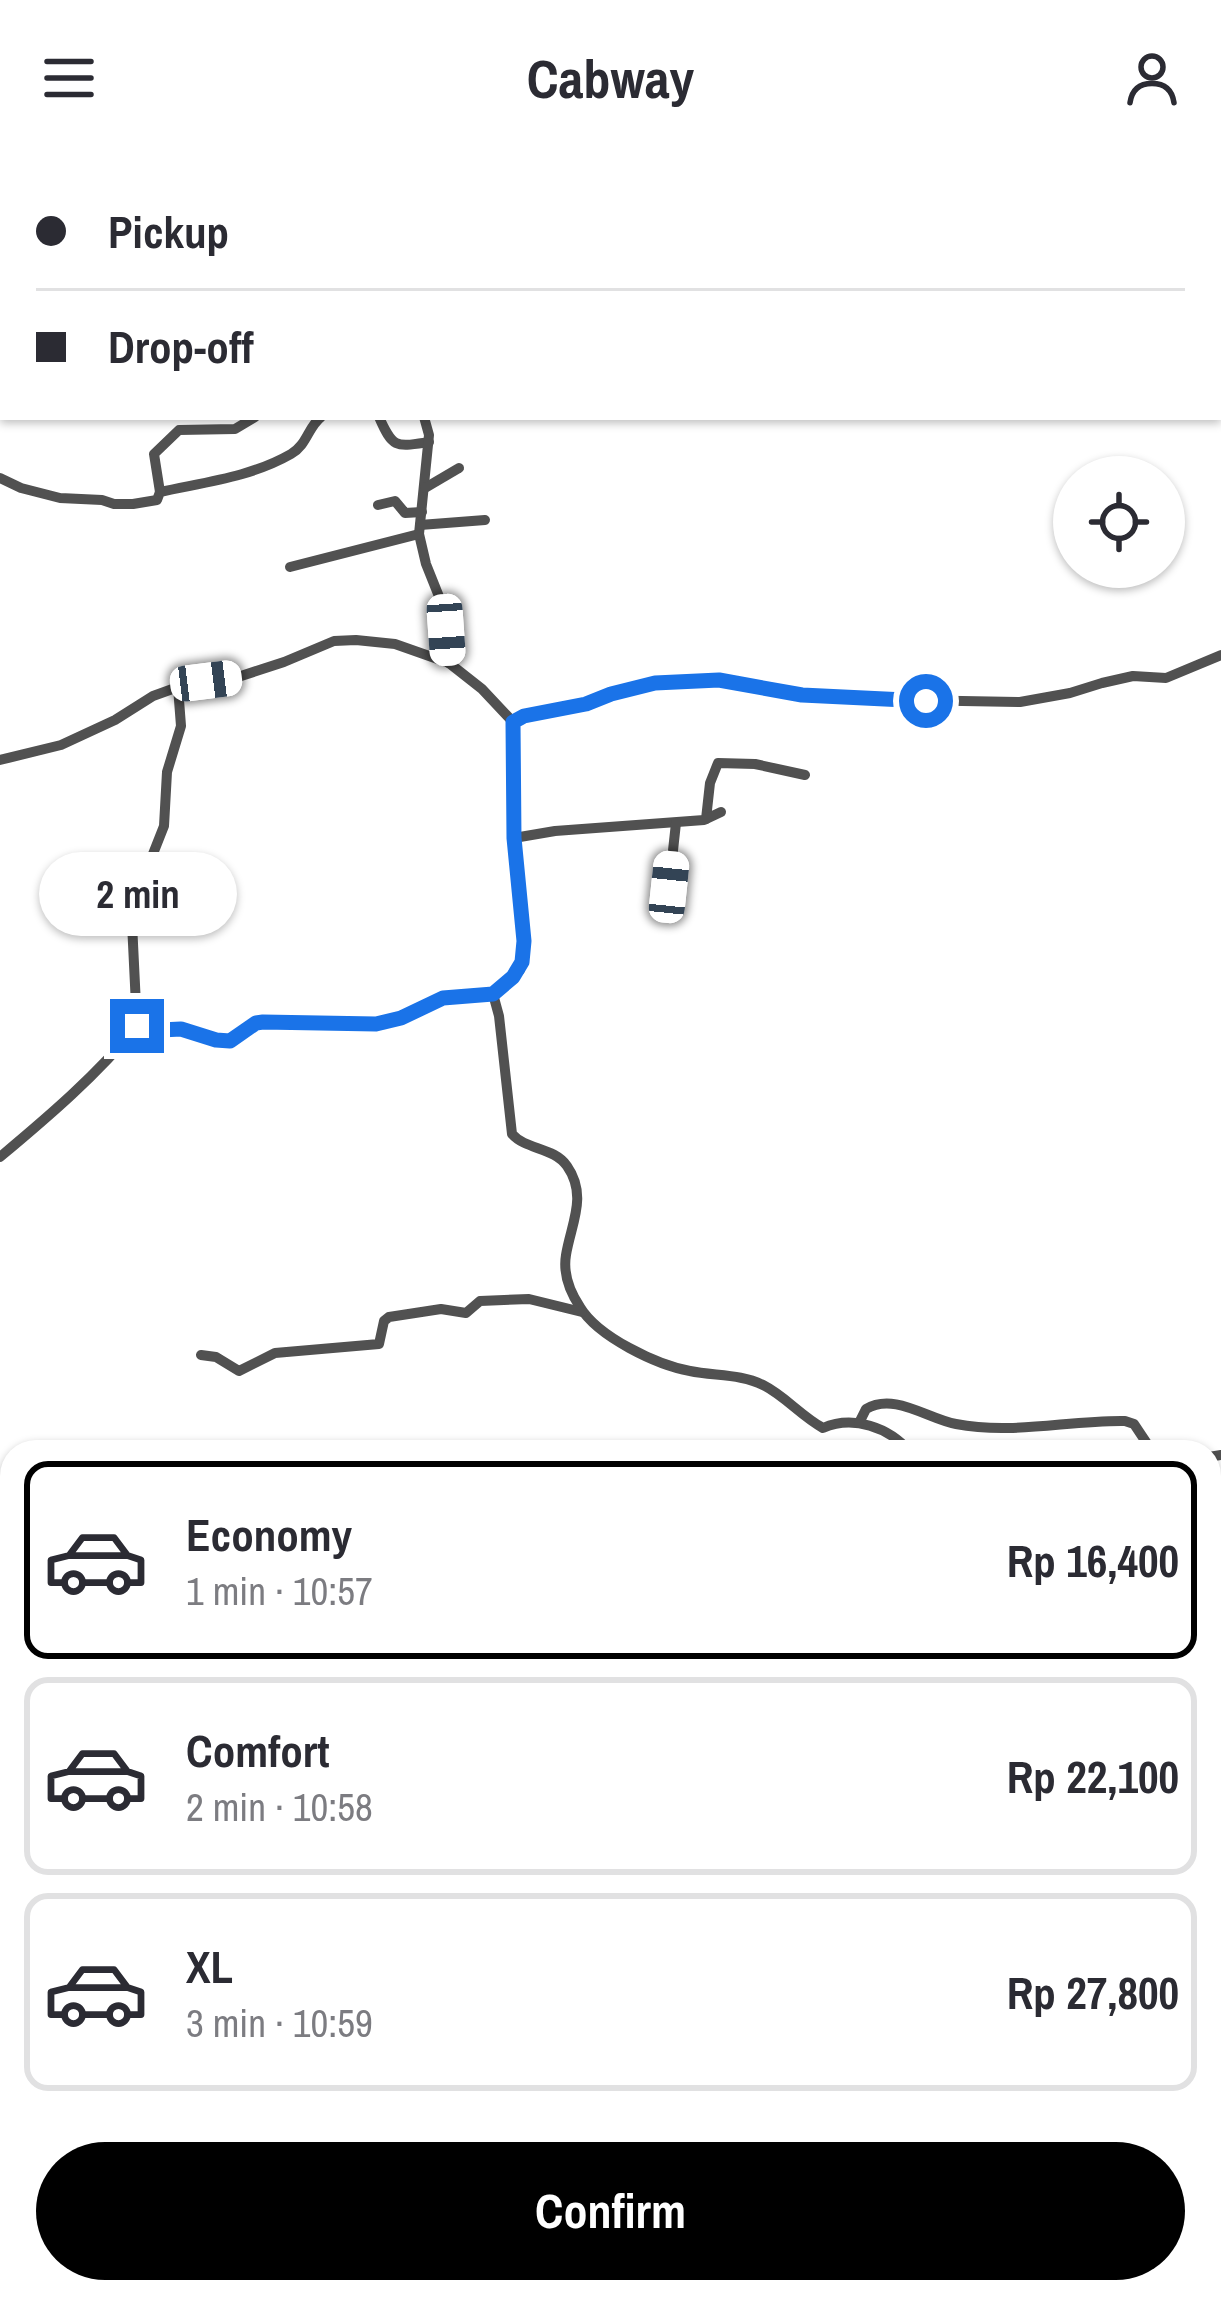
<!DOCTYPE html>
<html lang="en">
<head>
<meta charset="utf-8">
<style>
	body { margin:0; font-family:"Archivo Narrow",sans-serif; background:#f7f7f7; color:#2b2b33; height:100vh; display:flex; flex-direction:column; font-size:45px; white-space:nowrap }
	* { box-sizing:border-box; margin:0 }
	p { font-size:39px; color:#7c7c81 }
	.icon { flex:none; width:66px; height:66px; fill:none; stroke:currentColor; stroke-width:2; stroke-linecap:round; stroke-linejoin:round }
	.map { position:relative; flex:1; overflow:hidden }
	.details { position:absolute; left:0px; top:1284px; width:1221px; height:864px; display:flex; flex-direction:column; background:#fff; border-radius:36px 36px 0 0; box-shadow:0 3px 9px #0004 }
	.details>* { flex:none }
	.banner { position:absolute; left:0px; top:0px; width:1221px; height:264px; box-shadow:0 3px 9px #0004; display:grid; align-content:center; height:264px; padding:0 36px; background:#fff }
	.controls { position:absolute; left:1053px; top:300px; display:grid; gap:24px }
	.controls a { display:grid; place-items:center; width:132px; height:132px; border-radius:50%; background:#fff; box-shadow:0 3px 9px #0004; font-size:60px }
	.end { position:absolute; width:54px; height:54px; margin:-27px; border:15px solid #1a73e8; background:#fff; box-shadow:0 0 0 6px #fff }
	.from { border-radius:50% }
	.bubble { position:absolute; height:84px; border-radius:42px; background:#fff; box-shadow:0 3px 9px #0004; font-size:39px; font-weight:700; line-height:84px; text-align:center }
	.car { position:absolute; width:36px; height:72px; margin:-36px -18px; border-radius:15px; box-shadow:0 0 9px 3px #0007; background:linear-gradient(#fff 24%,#345 0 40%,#fff 0 76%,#345 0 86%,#fff 0) }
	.banner b { display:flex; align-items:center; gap:42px; height:114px; font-size:45px }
	.banner b+b { border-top:3px solid #e1e1e2 }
	.banner i { width:30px; height:30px; background:#2b2b33 }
	ul { padding:21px 0 0; list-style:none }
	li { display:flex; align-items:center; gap:36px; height:198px; margin:0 24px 18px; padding:0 12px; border:6px solid #e1e1e2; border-radius:24px }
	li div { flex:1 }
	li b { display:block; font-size:45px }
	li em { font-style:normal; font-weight:700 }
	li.on { border-color:#000 }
	li>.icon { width:108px; height:108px; stroke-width:1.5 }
	.button { display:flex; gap:24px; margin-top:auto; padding:24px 36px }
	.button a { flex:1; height:138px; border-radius:72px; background:#000; color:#fff; font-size:48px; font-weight:700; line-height:138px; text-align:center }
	header { display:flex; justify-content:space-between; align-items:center; height:156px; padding:0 36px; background:#fff; font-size:54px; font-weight:700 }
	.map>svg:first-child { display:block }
</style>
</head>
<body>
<header><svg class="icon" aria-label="menu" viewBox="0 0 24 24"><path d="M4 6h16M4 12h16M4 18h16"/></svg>Cabway<svg class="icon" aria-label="person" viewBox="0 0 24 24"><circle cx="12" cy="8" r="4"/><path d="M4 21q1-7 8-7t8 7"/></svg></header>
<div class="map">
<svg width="1221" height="2148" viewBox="0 0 1221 2148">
	<rect width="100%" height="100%" fill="#fff"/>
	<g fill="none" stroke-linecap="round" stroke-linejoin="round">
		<!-- minor -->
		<g stroke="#515151" stroke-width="10">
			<polyline points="393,0 394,3"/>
			<polyline points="1218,177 1221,178"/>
			<path d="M379,261C393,293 396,291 429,286"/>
			<path d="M424,261L429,279L419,378L426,408L444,453L449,507L482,533L513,566L514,682L524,785L522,807L520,814L493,838L499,860L512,978C526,994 554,991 567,1010C588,1040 571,1068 566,1099C563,1117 570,1136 580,1151C598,1181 657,1209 690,1215C713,1220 742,1218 763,1229C785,1240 801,1260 823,1272C853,1259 889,1271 910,1296"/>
			<path d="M0,322L21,332L60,342L102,344L114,348H133L157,344L160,336C205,326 251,321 291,298C307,289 308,271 321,261"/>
			<polyline points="425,332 459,312"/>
			<polyline points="160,336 154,298 179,274 235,273 255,261"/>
			<polyline points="378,349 395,345 405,357 422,356"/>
			<polyline points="420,369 485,364"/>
			<polyline points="290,411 419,378"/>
			<polyline points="513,566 524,560 586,548 611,538 655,527 719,524 802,539 851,543 1020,546 1070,537 1102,527 1133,520 1166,522 1221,499"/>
			<polyline points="0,604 61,589 115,564 153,540 178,531 238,521 284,506 334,485 356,484 395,488 449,507"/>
			<polyline points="706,663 710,627 718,607 755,608 805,619"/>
			<polyline points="514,682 555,675 704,664 721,656"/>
			<polyline points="669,731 676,667"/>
			<polyline points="136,873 141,875 172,872 216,884 230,885 256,867 376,868 401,862 443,842 493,838"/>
			<path d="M0,1001C49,960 97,919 137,870L132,767L134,746L164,670L167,616L181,570L178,531"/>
			<polyline points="201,1199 216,1201 239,1215 275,1197 379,1188 384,1165 389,1161 441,1153 466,1157 480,1145 529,1143 582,1156"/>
			<path d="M859,1267L866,1253C894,1236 928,1263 956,1268C1013,1279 1068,1264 1125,1265L1134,1268L1150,1292L1170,1296"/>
			<polyline points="1209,1301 1221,1299"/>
			<polyline points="0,1896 12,1902"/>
			<polyline points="0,2027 12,2022"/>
			<polyline points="0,2105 12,2100"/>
			<polyline points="1209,2128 1221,2126"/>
			<polyline points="183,2136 192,2148"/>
			<polyline points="879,2136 901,2140 938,2136"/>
			<polyline points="0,2140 6,2148"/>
			<polyline points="88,2148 113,2136"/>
			<polyline points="466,2148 718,2136"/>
			<polyline points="748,2148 749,2136"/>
			<polyline points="873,2148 874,2136"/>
		</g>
	</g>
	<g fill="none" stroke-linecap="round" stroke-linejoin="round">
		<!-- route -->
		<polyline stroke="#1a73e8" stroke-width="15" points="137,870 136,873 141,875 181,873 216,884 230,885 256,867 263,866 376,868 401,862 443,842 493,838 513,821 522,806 524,785 514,682 513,566 524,560 586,548 611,538 655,527 719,524 802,539 926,545"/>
	</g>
</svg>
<div class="controls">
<a><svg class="icon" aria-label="locate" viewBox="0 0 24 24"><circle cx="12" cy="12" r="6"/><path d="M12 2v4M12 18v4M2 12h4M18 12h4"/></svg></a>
</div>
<i class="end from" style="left:926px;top:545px"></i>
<i class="end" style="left:137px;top:870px"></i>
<div class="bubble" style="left:39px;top:696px;width:198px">2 min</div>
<i class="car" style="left:446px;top:474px;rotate:176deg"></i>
<i class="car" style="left:206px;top:525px;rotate:83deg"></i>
<i class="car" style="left:669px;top:731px;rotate:6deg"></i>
<div class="banner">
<b><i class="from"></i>Pickup</b>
<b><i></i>Drop-off</b>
</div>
<section class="details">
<ul>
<li class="on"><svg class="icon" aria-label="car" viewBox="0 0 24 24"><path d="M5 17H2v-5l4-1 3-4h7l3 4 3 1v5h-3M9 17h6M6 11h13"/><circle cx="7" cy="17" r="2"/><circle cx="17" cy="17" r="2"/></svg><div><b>Economy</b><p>1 min · 10:57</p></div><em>Rp 16,400</em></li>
<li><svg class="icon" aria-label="car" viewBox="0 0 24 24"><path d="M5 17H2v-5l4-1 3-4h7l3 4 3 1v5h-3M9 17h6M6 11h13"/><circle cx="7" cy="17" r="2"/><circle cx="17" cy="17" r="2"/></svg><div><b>Comfort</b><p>2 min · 10:58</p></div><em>Rp 22,100</em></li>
<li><svg class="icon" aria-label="car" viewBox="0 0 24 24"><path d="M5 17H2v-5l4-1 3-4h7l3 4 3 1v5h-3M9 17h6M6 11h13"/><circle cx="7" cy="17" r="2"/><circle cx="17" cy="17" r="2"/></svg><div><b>XL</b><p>3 min · 10:59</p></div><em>Rp 27,800</em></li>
</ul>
<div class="button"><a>Confirm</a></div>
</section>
</div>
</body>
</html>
